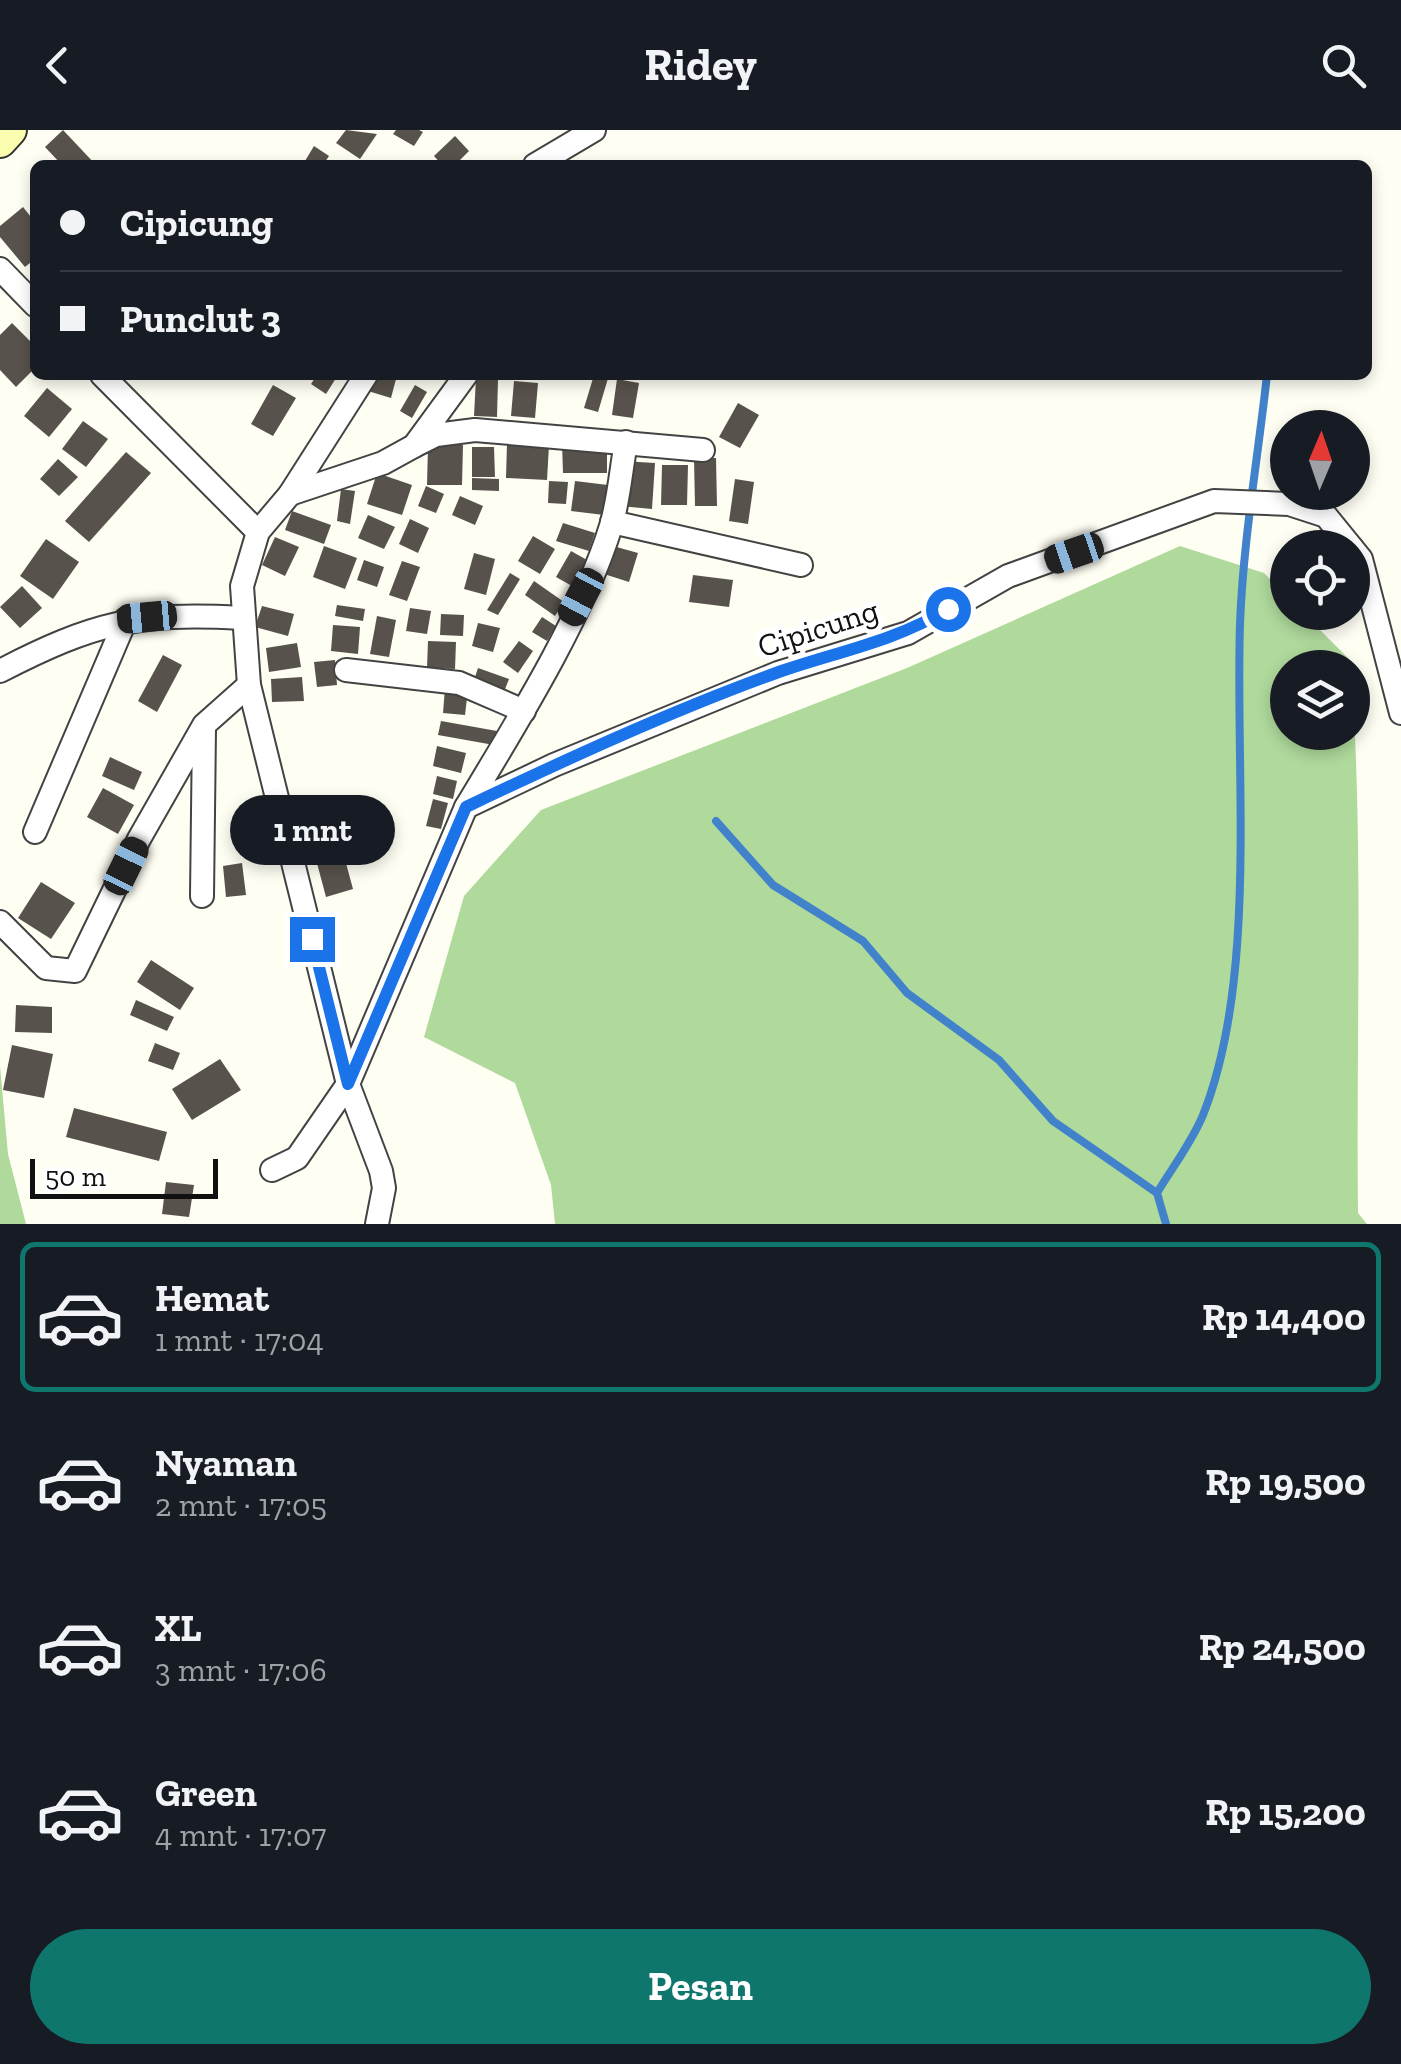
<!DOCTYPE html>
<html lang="id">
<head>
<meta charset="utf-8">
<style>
	body { margin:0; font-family:"Zilla Slab",serif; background:#20242c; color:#f1f3f6; height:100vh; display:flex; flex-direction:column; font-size:38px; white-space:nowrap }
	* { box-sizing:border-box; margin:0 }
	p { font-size:32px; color:#9ea1a6 }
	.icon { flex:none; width:55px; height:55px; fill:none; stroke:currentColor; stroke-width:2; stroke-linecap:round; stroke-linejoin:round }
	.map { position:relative; height:1094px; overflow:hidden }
	.side { display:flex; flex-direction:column; background:#171b24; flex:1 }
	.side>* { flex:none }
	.banner { position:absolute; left:30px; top:30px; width:1342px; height:220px; border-radius:15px; box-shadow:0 5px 15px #0003; display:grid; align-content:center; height:220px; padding:0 30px; background:#171b24 }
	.needle { width:65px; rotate:2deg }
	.fabs { position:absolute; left:1270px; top:280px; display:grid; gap:20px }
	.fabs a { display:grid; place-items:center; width:100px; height:100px; border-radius:50%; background:#171b24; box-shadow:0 5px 15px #0003; font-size:50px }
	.scale { position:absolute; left:30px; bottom:25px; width:188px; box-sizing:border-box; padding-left:10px; border:5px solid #101010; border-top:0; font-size:28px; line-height:35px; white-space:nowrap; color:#101010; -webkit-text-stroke:8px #fff; paint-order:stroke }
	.end { position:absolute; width:45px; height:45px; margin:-22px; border:12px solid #1a73e8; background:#fff; box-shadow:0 0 0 5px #fff }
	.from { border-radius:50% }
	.bubble { position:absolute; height:70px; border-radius:35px; background:#171b24; box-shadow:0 5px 15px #0003; font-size:32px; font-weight:700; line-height:70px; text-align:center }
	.car { position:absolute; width:30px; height:60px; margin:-30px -15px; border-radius:12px; box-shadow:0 0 8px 2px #0007; background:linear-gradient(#222 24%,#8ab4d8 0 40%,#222 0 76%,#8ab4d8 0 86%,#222 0) }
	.banner b { display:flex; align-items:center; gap:35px; height:95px; font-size:38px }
	.banner b+b { border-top:2px solid #363941 }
	.banner i { width:25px; height:25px; background:#f1f3f6 }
	ul { padding:18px 0 0; list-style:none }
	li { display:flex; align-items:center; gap:30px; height:150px; margin:0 20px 15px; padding:0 10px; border:5px solid transparent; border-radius:15px }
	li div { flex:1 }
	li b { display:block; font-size:38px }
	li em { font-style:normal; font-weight:700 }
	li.current { border-color:#0f766e }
	li>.icon { width:90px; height:90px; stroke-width:1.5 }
	.cta { display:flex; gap:20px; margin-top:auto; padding:20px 30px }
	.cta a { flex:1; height:115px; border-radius:60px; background:#0f766e; color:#fff; font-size:40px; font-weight:700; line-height:115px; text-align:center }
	header { display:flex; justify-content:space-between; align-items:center; height:130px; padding:0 30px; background:#171b24; font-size:45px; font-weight:700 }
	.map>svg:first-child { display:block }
</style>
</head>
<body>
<header><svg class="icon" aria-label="back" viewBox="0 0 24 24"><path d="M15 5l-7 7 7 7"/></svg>Ridey<svg class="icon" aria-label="search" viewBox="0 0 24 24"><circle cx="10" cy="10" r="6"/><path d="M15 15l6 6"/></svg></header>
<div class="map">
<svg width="1401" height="1094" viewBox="0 0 1401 1094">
	<rect width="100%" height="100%" fill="#fffef3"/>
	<!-- forest -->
	<g fill="#afda9c">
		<path d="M1180,416L1264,443L1287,466L1288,482L1303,483L1350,530L1351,537L1288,538V602H1352L1353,566C1363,738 1356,910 1358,1083L1367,1094H555L551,1055L515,953L424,907L464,766L541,680L907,538Z"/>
		<polygon points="0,936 8,1024 26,1094 0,1094"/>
	</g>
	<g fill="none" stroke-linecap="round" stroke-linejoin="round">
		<!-- stream -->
		<g stroke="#4182cb" stroke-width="8">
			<polyline points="716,691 773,755 863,811 907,863 999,930 1053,991 1157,1063"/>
			<path d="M1166,1094L1157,1063C1172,1038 1192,1012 1203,985C1258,847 1235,643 1240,494C1243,412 1258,327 1267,245"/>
		</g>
	</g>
	<!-- building -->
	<g fill="#58524c">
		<polygon points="63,0 96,35 62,35 45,17"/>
		<polygon points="346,0 377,4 360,29 336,13"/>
		<polygon points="396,0 419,0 423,2 414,16 393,4"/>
		<polygon points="455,6 469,21 455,35 442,35 434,26"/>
		<polygon points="314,16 329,26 323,35 305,31"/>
		<polygon points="23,77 35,92 35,129 25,137 0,107 0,96"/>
		<polygon points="12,193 35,216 35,238 16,257 0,240 0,205"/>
		<polygon points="317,245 338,245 326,264 311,254"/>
		<polygon points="372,245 396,249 391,268 368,261"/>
		<polygon points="594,245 609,245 598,282 584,278"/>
		<polygon points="476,248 498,249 497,287 474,286"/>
		<polygon points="617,249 639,253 633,288 612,285"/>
		<polygon points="514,251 538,253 535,288 511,286"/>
		<polygon points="273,255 296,268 273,306 251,294"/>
		<polygon points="415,255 427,262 412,288 400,281"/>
		<polygon points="47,258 72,279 49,307 24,286"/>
		<polygon points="738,273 759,285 740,318 719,307"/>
		<polygon points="83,291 108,309 86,337 62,319"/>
		<polygon points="507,313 549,315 547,350 506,348"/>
		<polygon points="562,314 607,314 607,343 563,343"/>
		<polygon points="428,315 463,315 462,355 427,355"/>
		<polygon points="472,317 494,317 495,347 472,347"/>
		<polygon points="126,322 151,343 89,412 65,391"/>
		<polygon points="694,328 716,328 717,376 695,376"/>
		<polygon points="58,329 78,347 59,366 40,349"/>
		<polygon points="623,331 655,333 652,379 620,376"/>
		<polygon points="662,335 688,335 687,375 661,375"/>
		<polygon points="377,343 412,355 402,385 367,374"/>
		<polygon points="472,348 499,349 499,361 472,360"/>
		<polygon points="735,349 754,352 748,394 729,391"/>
		<polygon points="549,351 568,352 566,374 548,373"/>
		<polygon points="575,351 608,355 604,385 571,381"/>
		<polygon points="426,356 444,364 436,383 418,376"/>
		<polygon points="341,359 355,361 350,394 337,391"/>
		<polygon points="460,366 483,376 475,395 452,385"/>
		<polygon points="292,381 331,395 324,414 285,400"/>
		<polygon points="368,385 395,397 384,419 358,408"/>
		<polygon points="410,389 429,398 418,423 399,414"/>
		<polygon points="563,393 595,403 589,421 556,411"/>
		<polygon points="533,406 555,419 540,444 518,431"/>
		<polygon points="275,407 299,417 285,446 262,435"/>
		<polygon points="46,409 79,432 53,469 20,446"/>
		<polygon points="324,416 357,428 345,459 313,447"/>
		<polygon points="613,416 638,423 629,452 604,444"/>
		<polygon points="571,421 587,430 572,456 556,447"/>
		<polygon points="474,423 495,429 486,465 464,459"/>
		<polygon points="364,430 384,437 377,457 357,450"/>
		<polygon points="402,431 420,437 407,471 389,465"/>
		<polygon points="510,443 520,449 498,485 487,480"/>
		<polygon points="693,445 733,450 729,477 689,472"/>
		<polygon points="534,451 564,472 555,486 525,465"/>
		<polygon points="22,456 42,478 20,498 0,477"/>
		<polygon points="337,475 365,479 363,491 335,486"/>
		<polygon points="262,476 294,484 288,506 255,497"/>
		<polygon points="410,478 431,481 427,504 406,501"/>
		<polygon points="441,484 464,485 463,506 440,505"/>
		<polygon points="377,486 396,490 389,527 370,524"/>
		<polygon points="542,487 556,496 547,511 532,502"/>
		<polygon points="478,493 500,498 493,522 472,516"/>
		<polygon points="333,495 360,497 358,524 331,521"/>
		<polygon points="428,511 456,512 455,539 427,538"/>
		<polygon points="519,511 533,521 518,543 503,532"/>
		<polygon points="297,513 301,537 269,542 266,518"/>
		<polygon points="163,525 182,535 157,582 138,571"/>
		<polygon points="335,530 337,555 317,557 314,532"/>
		<polygon points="478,538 509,549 502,567 472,556"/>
		<polygon points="302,547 304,571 272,572 271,549"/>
		<polygon points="445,558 468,560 465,585 443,583"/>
		<polygon points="441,591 497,601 494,615 438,605"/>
		<polygon points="437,616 466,623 461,643 433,636"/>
		<polygon points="110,627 142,642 134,660 102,646"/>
		<polygon points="437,646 457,651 453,669 433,664"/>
		<polygon points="103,658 134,675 118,704 87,687"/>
		<polygon points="433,669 448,673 441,699 426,696"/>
		<polygon points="341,715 353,759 326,767 314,722"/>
		<polygon points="242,733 246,765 226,767 223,736"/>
		<polygon points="41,752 75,773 51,809 18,788"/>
		<polygon points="151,830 194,858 180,880 137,852"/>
		<polygon points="136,870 174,887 167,901 130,885"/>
		<polygon points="16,875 52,877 52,903 15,902"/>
		<polygon points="155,913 180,923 173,940 148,931"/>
		<polygon points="12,915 53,924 44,968 3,960"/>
		<polygon points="220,929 241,960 192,990 172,959"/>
		<polygon points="74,978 167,1002 159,1031 66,1007"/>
		<polygon points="166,1052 194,1055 189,1087 162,1084"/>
	</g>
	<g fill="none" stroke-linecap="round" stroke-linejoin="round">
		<!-- minor casing -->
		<g stroke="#434343" stroke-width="26">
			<g id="minor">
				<polyline points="535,35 594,0"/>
				<polyline points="0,139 35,175"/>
				<polyline points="102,245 258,402"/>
				<polyline points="366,245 290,364 258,402 242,456 249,555 348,954 381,1041 384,1058 377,1094"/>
				<polyline points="414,316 436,305 475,300 703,320"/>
				<polyline points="290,364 383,333 414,316 466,245"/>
				<polyline points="612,392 801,435"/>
				<polyline points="1352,418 1361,429 1401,583"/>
				<polyline points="346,540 459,553 524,581"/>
				<path d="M0,541C93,493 137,482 241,488"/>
				<path d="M466,677C516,594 583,487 611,396C619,369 621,340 626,312"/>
				<polyline points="35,702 126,489"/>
				<polyline points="202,766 204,599"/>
				<polyline points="0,792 46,838 75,841 139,709 204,595 249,555"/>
				<polyline points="272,1040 297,1028 348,954 466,677 554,635 778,543 908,503 1008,446 1214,371 1289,374 1326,386 1352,418"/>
			</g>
		</g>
		<!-- secondary casing -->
		<g stroke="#323232" stroke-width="36">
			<polyline id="secondary" points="0,11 10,0"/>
		</g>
		<!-- minor -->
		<use href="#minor" stroke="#fff" stroke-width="22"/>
		<!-- secondary -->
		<use href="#secondary" stroke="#fbfdaf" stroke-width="32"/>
	</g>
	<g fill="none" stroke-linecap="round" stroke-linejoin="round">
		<!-- route -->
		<path stroke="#1a73e8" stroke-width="12" d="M312,809L348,954L466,677C567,629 671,581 776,543C836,522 894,512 948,479"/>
	</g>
	<g text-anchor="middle" stroke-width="10" stroke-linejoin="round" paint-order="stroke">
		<!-- street labels -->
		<g font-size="32" fill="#101010" stroke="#fff">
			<text transform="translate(818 498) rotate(-18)" y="11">Cipicung</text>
		</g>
	</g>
</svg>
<div class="fabs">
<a><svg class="needle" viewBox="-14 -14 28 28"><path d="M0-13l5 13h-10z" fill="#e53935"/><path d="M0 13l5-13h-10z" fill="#9ea1a6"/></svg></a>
<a><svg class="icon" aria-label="locate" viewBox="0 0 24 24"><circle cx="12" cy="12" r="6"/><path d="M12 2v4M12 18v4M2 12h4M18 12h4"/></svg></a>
<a><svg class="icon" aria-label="layers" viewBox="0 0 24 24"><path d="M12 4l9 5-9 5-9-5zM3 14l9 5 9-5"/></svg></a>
</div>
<div class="scale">50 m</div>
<i class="end from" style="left:948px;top:479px"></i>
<i class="end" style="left:312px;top:809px"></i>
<div class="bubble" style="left:230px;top:665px;width:165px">1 mnt</div>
<i class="car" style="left:1074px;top:423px;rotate:251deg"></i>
<i class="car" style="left:581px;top:467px;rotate:208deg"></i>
<i class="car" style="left:147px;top:487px;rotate:265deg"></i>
<i class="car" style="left:126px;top:736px;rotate:26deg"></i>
<div class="banner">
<b><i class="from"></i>Cipicung</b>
<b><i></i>Punclut 3</b>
</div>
</div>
<section class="side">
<ul>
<li class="current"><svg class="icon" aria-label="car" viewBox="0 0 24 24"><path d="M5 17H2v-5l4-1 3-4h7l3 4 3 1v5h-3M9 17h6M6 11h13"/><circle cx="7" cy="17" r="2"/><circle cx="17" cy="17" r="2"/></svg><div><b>Hemat</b><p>1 mnt · 17:04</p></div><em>Rp 14,400</em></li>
<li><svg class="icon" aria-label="car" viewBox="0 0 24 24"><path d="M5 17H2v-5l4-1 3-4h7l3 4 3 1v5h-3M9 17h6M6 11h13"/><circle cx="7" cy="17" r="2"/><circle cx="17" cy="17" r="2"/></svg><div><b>Nyaman</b><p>2 mnt · 17:05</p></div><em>Rp 19,500</em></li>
<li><svg class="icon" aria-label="car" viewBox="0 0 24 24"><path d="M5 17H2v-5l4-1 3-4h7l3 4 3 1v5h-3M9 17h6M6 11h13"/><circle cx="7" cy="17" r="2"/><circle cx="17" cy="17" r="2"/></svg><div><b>XL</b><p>3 mnt · 17:06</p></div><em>Rp 24,500</em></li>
<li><svg class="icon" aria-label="car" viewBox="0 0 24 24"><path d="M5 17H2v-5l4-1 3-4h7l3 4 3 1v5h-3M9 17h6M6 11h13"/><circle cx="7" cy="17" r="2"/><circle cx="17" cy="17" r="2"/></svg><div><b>Green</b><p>4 mnt · 17:07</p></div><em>Rp 15,200</em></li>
</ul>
<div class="cta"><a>Pesan</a></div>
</section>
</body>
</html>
